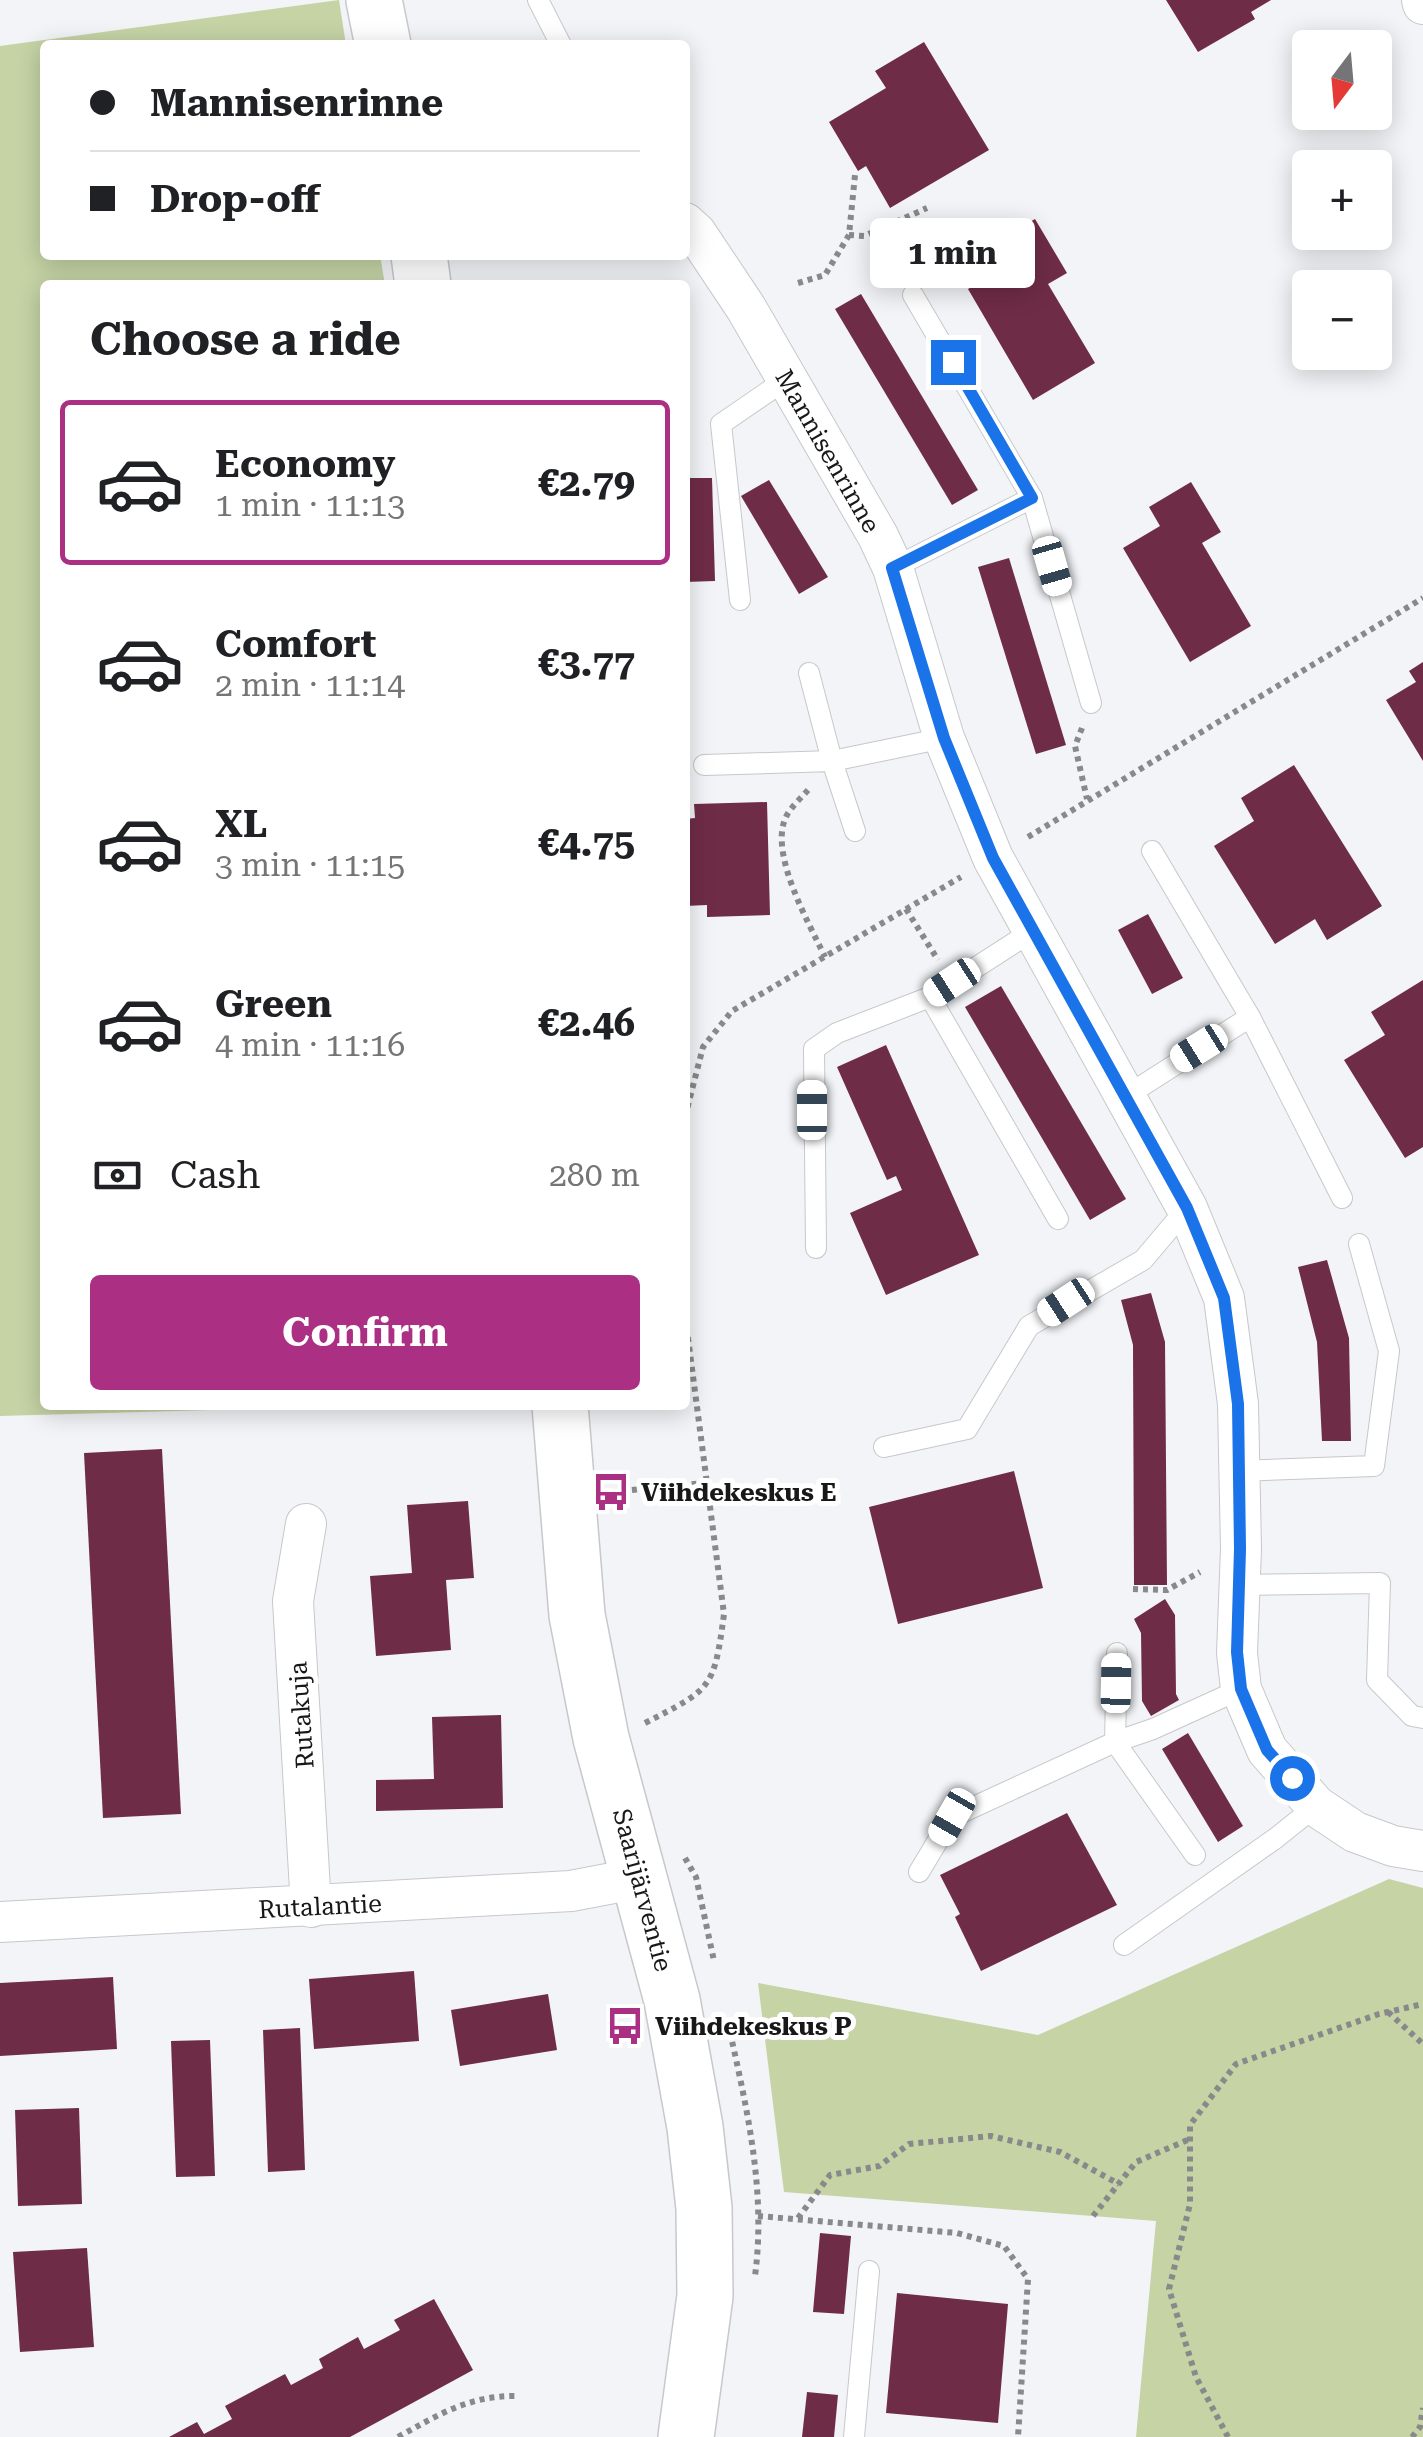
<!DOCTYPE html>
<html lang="en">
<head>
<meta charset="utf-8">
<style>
	body { margin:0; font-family:"Roboto Serif",serif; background:#f2f2f2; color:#202124; height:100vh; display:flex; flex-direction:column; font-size:38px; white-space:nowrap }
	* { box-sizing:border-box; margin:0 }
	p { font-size:32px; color:#757577 }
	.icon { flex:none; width:55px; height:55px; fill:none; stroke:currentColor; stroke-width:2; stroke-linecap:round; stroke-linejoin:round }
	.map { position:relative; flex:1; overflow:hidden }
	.drawer { position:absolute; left:40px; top:280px; width:650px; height:1130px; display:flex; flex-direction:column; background:#fff; border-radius:10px; box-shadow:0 5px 25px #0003 }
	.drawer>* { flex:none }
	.hud { position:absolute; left:40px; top:40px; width:650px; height:220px; border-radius:10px; box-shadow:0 5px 25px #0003; display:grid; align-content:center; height:220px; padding:0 50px; background:#fff }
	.needle { width:65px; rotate:196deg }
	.controls { position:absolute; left:1292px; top:30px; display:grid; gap:20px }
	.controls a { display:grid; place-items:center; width:100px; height:100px; border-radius:10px; background:#fff; box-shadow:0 5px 25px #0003; font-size:50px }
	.end { position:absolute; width:45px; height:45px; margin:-22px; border:12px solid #1a73e8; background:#fff; box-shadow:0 0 0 5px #fff }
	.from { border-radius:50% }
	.bubble { position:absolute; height:70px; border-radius:10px; background:#fff; box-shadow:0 5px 25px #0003; font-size:32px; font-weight:700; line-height:70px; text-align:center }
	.car { position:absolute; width:30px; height:60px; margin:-30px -15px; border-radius:12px; box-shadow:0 0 8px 2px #0007; background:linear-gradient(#fff 24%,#345 0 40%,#fff 0 76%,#345 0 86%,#fff 0) }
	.hud b { display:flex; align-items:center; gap:35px; height:95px; font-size:38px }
	.hud b+b { border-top:2px solid #e0e0e0 }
	.hud i { width:25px; height:25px; background:#202124 }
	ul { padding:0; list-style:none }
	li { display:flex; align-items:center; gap:30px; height:165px; margin:0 20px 15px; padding:0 30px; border:5px solid transparent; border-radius:10px }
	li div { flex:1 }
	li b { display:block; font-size:38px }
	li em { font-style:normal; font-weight:700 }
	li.current { border-color:#ab3083 }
	li>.icon { width:90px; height:90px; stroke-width:1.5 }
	h2 { padding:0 50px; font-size:45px; line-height:120px }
	.pay { display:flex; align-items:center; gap:25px; height:110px; padding:0 50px; font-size:38px }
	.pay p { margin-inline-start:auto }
	.primary-button { display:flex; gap:20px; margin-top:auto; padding:20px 50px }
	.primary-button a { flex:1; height:115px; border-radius:10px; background:#ab3083; color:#fff; font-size:40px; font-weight:700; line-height:115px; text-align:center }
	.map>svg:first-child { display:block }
</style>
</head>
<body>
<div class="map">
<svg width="1423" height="2437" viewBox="0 0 1423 2437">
	<rect width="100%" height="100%" fill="#f2f4f7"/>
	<!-- green -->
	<g fill="#c5d3a5">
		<polygon points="339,0 346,45 45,45 45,255 380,255 385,285 45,285 45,1405 386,1405 0,1416 0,46"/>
		<polygon points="1389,1879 1423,1888 1423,2437 1136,2437 1156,2221 784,2192 758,1983 1038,2035"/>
	</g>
	<!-- building -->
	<g fill="#6f2c46">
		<polygon points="1166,0 1271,0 1251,12 1255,19 1198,52"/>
		<polygon points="924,42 989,150 890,208 866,166 858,171 829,122 886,88 875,71"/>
		<polygon points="1035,219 1067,273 1048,284 1095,363 1033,400 968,289 1007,266 993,243"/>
		<polygon points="861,294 978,490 952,505 835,309"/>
		<polygon points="685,478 712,478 715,581 685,582"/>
		<polygon points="769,480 828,577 799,594 741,496"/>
		<polygon points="1191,482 1221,532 1202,543 1251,626 1190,662 1123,548 1160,526 1149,507"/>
		<polygon points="1009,558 1066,745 1036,754 978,567"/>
		<polygon points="1423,662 1423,761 1386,700 1416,682 1409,671"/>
		<polygon points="1294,765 1382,906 1327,940 1315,919 1275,944 1214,846 1254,821 1241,798"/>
		<polygon points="767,802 770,915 707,917 707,905 685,906 685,819 695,818 694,804"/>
		<polygon points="1148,914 1183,978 1152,994 1118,930"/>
		<polygon points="1423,980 1423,1147 1405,1158 1344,1060 1385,1035 1371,1012"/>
		<polygon points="1001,986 1126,1199 1090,1220 965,1007"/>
		<polygon points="886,1045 979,1255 886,1295 850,1213 902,1190 896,1176 887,1180 837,1067"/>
		<polygon points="1327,1260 1349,1338 1351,1441 1322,1441 1317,1342 1298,1267"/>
		<polygon points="1151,1293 1165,1342 1167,1585 1134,1585 1133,1345 1121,1300"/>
		<polygon points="162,1449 181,1814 103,1818 84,1453"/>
		<polygon points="1014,1471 1043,1588 898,1624 869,1507"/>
		<polygon points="468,1501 474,1578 446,1580 451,1650 376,1656 370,1576 412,1573 407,1505"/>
		<polygon points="1165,1599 1175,1615 1176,1694 1179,1700 1151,1716 1142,1701 1141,1633 1134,1619"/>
		<polygon points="501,1715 503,1808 376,1811 376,1780 434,1779 432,1717"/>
		<polygon points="1188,1733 1243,1826 1218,1842 1162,1749"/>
		<polygon points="1067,1813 1117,1905 981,1971 955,1917 960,1914 940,1875"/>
		<polygon points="414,1971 419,2041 314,2049 309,1979"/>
		<polygon points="113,1977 117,2049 0,2056 0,1983"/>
		<polygon points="548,1994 557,2050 460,2066 451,2010"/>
		<polygon points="300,2028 305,2170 268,2172 263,2030"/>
		<polygon points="210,2040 215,2176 176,2177 171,2041"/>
		<polygon points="79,2108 82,2204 18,2206 15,2110"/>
		<polygon points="820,2233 851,2236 844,2314 813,2312"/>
		<polygon points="87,2248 94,2347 20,2352 13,2252"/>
		<polygon points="897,2293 1008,2304 998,2423 886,2413"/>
		<polygon points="434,2299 473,2370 350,2437 169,2437 197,2422 204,2434 232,2419 225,2406 285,2374 291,2385 323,2368 319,2359 358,2337 364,2349 400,2330 394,2320"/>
		<polygon points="807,2392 838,2395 834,2437 802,2437"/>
	</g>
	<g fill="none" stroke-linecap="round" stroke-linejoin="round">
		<!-- service casing -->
		<g stroke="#c6c8cb" stroke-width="22">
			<g id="service">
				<polyline points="538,0 561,45"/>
				<polyline points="1032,498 1091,703"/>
				<polyline points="893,568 1032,498 913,295"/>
				<polyline points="740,600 721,424 788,378"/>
				<polyline points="809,673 832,761 944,738"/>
				<polyline points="704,765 832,761 855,831"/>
				<polyline points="1034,930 930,997 1058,1219"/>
				<polyline points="1250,1017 1342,1198"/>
				<polyline points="1126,1096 1250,1017 1152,851"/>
				<polyline points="816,1248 814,1049 837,1033 930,997"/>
				<polyline points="884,1447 967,1429 1029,1326 1143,1260 1187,1208"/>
				<polyline points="1239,1471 1374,1466 1389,1351 1359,1244"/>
				<polyline points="1239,1585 1380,1583 1377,1680 1412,1716 1423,1718"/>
				<polyline points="1195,1855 1115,1742 1153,1729 1241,1689"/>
				<polyline points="919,1872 952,1817 1115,1742 1117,1653"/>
				<polyline points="1124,1945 1276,1838 1316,1806"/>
				<polyline points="854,2437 869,2271"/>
			</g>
		</g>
		<!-- minor casing -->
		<g stroke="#c6c8cb" stroke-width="42">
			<g id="minor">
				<polyline points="1422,0 1423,4"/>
				<polyline points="685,223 696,233 746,308 878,536 893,568 944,738 993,858 1187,1208 1224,1298 1238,1404 1241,1549 1237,1653 1241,1689 1267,1750 1316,1806 1355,1832 1393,1846 1423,1851"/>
				<polyline points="306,1524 293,1601 311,1907"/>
				<polyline points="0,1922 571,1891 639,1878"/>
			</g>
		</g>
		<!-- secondary casing -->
		<g stroke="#c6c8cb" stroke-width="58">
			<g id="secondary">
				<polyline points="374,0 383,45"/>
				<polyline points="419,255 423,285"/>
				<polyline points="560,1405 577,1615 601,1738 672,2000 695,2127 704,2208 705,2296 686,2437"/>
			</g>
		</g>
		<!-- path -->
		<g stroke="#88898b" stroke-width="6" stroke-dasharray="5 5" stroke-linecap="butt">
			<polyline points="849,235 864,236 927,208"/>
			<polyline points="798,283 825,275 849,235 855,175"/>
			<polyline points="1082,728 1075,746 1087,799"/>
			<path d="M808,790C801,798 792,806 787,815C767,851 809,923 825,957"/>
			<polyline points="1028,837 1423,598"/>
			<polyline points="906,909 938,960"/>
			<polyline points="685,1117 703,1047 732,1011 961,877"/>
			<polyline points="612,1492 705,1483"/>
			<polyline points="1133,1589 1167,1590 1200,1572"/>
			<path d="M645,1723C711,1689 714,1690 724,1614L685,1315"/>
			<polyline points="685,1858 696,1877 714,1961"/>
			<polyline points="1388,2012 1423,2044"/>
			<path d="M730,2032C748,2113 766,2193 755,2276"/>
			<polyline points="758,2216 957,2233 1004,2246 1028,2279 1018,2437"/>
			<polyline points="1093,2216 1136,2162 1190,2139"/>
			<polyline points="798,2218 830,2175 879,2166 909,2144 991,2136 1060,2152 1119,2184"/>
			<path d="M398,2437C438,2415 468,2396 515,2396"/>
			<polyline points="1228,2437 1196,2377 1169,2289 1190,2204 1190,2125 1236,2064 1379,2014 1423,2004"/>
			<polyline points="1412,2437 1420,2427 1423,2408"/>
		</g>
		<!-- service -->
		<use href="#service" stroke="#fff" stroke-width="20"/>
		<!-- minor -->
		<use href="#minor" stroke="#fff" stroke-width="40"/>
		<!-- secondary -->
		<use href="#secondary" stroke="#fff" stroke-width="55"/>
	</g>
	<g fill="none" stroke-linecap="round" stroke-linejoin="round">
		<!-- route -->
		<polyline stroke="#1a73e8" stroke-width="12" points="953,362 1032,498 892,568 944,738 993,858 1187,1208 1224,1298 1238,1404 1240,1549 1237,1652 1241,1689 1267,1750 1292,1778"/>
	</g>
	<!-- icons -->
	<defs>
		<g id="bus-bare" transform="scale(3)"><path d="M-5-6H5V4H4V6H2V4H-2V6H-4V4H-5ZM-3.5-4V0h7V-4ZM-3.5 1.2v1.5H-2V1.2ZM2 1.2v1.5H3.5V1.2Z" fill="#ab3083" stroke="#fff" stroke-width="2.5" paint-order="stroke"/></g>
	</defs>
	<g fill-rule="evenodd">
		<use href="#bus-bare" x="611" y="1492"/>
		<use href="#bus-bare" x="625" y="2026"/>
	</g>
	<g text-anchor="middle" stroke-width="10" stroke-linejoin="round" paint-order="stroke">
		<!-- street labels -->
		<g font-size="25" fill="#181819" stroke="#fff">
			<text transform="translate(828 451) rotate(60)" y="9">Mannisenrinne</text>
			<text transform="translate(301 1715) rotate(-94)" y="9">Rutakuja</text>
			<text transform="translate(643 1890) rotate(75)" y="9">Saarijärventie</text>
			<text transform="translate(320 1906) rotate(-3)" y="9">Rutalantie</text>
		</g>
		<!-- poi labels -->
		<g font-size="25" font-weight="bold" fill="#181819" stroke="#fff" text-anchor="start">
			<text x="641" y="1501">Viihdekeskus E</text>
			<text x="655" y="2035">Viihdekeskus P</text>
		</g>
	</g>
</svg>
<div class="controls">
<a><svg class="needle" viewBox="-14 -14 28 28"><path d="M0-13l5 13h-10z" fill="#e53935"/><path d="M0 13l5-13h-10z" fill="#757577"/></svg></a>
<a>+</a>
<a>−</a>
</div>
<i class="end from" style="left:1292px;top:1778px"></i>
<i class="end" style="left:953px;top:362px"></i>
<div class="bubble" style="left:870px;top:218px;width:165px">1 min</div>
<i class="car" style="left:1052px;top:566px;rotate:164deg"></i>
<i class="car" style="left:952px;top:982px;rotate:237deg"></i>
<i class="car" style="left:1199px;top:1048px;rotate:238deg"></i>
<i class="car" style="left:812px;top:1110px;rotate:0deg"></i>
<i class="car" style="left:1066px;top:1302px;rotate:237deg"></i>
<i class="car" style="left:1116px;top:1683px;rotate:1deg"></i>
<i class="car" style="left:952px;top:1817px;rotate:210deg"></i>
<div class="hud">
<b><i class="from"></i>Mannisenrinne</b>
<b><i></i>Drop-off</b>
</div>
<section class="drawer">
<h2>Choose a ride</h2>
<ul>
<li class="current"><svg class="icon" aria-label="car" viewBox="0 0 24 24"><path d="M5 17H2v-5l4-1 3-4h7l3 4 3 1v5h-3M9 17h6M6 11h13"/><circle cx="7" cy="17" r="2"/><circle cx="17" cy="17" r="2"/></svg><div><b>Economy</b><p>1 min · 11:13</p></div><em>€2.79</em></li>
<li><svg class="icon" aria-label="car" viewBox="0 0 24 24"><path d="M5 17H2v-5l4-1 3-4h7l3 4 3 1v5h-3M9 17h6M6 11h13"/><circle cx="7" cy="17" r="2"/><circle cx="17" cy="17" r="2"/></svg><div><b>Comfort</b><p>2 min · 11:14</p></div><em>€3.77</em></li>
<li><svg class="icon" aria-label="car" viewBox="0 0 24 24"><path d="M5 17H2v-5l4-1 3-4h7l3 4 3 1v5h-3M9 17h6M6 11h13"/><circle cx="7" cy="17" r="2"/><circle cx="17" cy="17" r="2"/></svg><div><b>XL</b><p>3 min · 11:15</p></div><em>€4.75</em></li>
<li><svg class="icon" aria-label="car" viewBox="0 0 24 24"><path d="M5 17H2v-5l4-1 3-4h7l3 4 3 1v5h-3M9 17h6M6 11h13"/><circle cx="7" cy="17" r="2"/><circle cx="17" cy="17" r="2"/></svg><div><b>Green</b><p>4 min · 11:16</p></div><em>€2.46</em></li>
</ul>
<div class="pay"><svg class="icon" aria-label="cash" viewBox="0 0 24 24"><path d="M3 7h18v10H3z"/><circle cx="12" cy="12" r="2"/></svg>Cash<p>280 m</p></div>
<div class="primary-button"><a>Confirm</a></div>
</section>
</div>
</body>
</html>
